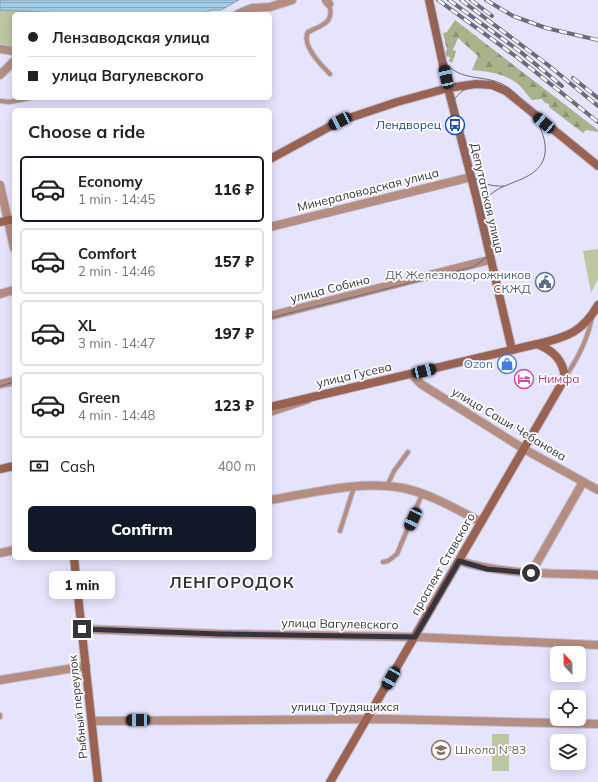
<!DOCTYPE html>
<html lang="en">
<head>
<meta charset="utf-8">
<style>
	body { margin:0; font-family:Mulish,sans-serif; background:#f6f6f6; color:#222; height:100vh; display:flex; flex-direction:column; font-size:15px; white-space:nowrap }
	* { box-sizing:border-box; margin:0 }
	p { font-size:13px; color:#767676 }
	.icon { flex:none; width:22px; height:22px; fill:none; stroke:currentColor; stroke-width:2; stroke-linecap:round; stroke-linejoin:round }
	.map { position:relative; flex:1; overflow:hidden }
	.sheet { position:absolute; left:12px; top:108px; width:260px; height:452px; display:flex; flex-direction:column; background:#fff; border-radius:6px; box-shadow:0 2px 10px #0003 }
	.sheet>* { flex:none }
	.hud { position:absolute; left:12px; top:12px; width:260px; height:88px; border-radius:6px; box-shadow:0 2px 10px #0003; display:grid; align-content:center; height:88px; padding:0 16px; background:#fff }
	.needle { width:26px; rotate:338deg }
	.fabs { position:absolute; left:550px; top:646px; display:grid; gap:8px }
	.fabs a { display:grid; place-items:center; width:36px; height:36px; border-radius:6px; background:#fff; box-shadow:0 2px 10px #0003; font-size:20px }
	.end { position:absolute; width:18px; height:18px; margin:-9px; border:5px solid #35343e; background:#fff; box-shadow:0 0 0 2px #fff }
	.from { border-radius:50% }
	.bubble { position:absolute; height:28px; border-radius:6px; background:#fff; box-shadow:0 2px 10px #0003; font-size:13px; font-weight:800; line-height:28px; text-align:center }
	.car { position:absolute; width:12px; height:24px; margin:-12px -6px; border-radius:5px; box-shadow:0 0 3px 1px #0007; background:linear-gradient(#222 24%,#8ab4d8 0 40%,#222 0 76%,#8ab4d8 0 86%,#222 0) }
	.hud b { display:flex; align-items:center; gap:14px; height:38px; font-size:15px }
	.hud b+b { border-top:1px solid #e0e0e0 }
	.hud i { width:10px; height:10px; background:#222 }
	ul { padding:0; list-style:none }
	li { display:flex; align-items:center; gap:12px; height:66px; margin:0 8px 6px; padding:0 8px; border:2px solid #e0e0e0; border-radius:6px }
	li div { flex:1 }
	li b { display:block; font-size:15px }
	li em { font-style:normal; font-weight:800 }
	li.selected { border-color:#111827 }
	li>.icon { width:36px; height:36px; stroke-width:1.5 }
	h2 { padding:0 16px; font-size:18px; line-height:48px }
	.pay { display:flex; align-items:center; gap:10px; height:44px; padding:0 16px; font-size:15px }
	.pay p { margin-inline-start:auto }
	.action { display:flex; gap:8px; margin-top:auto; padding:8px 16px }
	.action a { flex:1; height:46px; border-radius:6px; background:#111827; color:#fff; font-size:16px; font-weight:800; line-height:46px; text-align:center }
	.map>svg:first-child { display:block }
</style>
</head>
<body>
<div class="map">
<svg width="598" height="782" viewBox="0 0 598 782">
	<defs>
		<pattern id="forest-firs" width="22" height="20" patternUnits="userSpaceOnUse"><rect width="22" height="20" fill="#a7b38b"/><path d="M5 1l3.5 6h-7zM16 11l3.5 6h-7z" fill="#899273"/></pattern>
		<pattern id="water-rules" width="6" height="5" patternUnits="userSpaceOnUse"><rect width="6" height="5" fill="#a5cde7"/><path d="M0 2.5h6" fill="none" stroke="#87a7bd"/></pattern>
	</defs>
	<rect width="100%" height="100%" fill="#e6e3fd"/>
	<!-- green -->
	<g fill="#bbc7a0">
		<polygon points="0,10 28,11 28,14 14,14 14,51 0,49"/>
		<polygon points="598,249 598,279 591,293 583,251"/>
		<rect x="492" y="734" width="17" height="37"/>
	</g>
	<!-- forest -->
	<path fill="url(#forest-firs)" d="M455,20L598,130V132L586,130L583,133L549,107V104L545,103L542,99L532,100C527,95 524,90 519,85C505,73 490,72 472,70L478,56L458,38L453,50L456,51L452,63L449,61L450,57L445,56L444,53L447,50L443,33L447,32Z"/>
	<!-- water -->
	<polygon fill="url(#water-rules)" stroke="#839fb4" points="0,0 239,0 221,10 211,10 203,14 81,14 0,10"/>
	<g fill="none" stroke-linecap="round" stroke-linejoin="round">
		<!-- lane casing -->
		<g stroke="#c3c0d7" stroke-width="6">
			<g id="lane">
				<path d="M329,4C335,23 322,25 308,32C301,45 321,65 330,74"/>
				<polyline points="0,101 9,102 30,98"/>
				<path d="M566,376C578,358 588,339 592,317"/>
				<polyline points="270,414 309,401"/>
				<polyline points="387,486 394,471 408,452"/>
				<polyline points="340,531 354,487"/>
				<polyline points="383,562 388,561 397,554 422,494"/>
				<polyline points="0,715 0,717"/>
			</g>
		</g>
		<!-- street casing -->
		<g stroke="#c3c0d7" stroke-width="10">
			<g id="street">
				<polyline points="326,0 329,4"/>
				<polyline points="238,14 252,8 270,7 292,0"/>
				<polyline points="0,49 14,51"/>
				<polyline points="0,75 14,61"/>
				<polyline points="0,185 14,248"/>
				<polyline points="270,227 471,177"/>
				<polyline points="0,294 14,290"/>
				<polyline points="270,316 489,260"/>
				<polyline points="411,374 421,384 524,449 598,490"/>
				<polyline points="0,384 14,381"/>
				<path d="M270,500C313,493 360,480 403,488C431,494 456,509 481,522"/>
				<polyline points="0,553 14,550"/>
				<path d="M459,561C504,575 552,573 598,575"/>
				<polyline points="531,573 583,482"/>
				<polyline points="82,629 220,634 415,637 598,645"/>
				<polyline points="0,680 86,666"/>
				<polyline points="92,721 384,719 598,724"/>
			</g>
		</g>
		<!-- secondary casing -->
		<g stroke="#c3c0d7" stroke-width="10">
			<g id="secondary">
				<polyline points="429,0 448,88 477,200 512,350"/>
				<polyline points="270,159 340,121 397,102 448,88 476,84 492,85 506,91 598,166"/>
				<polyline points="0,222 14,219"/>
				<path d="M538,344C567,337 583,332 598,305"/>
				<path d="M270,407L537,344C554,351 563,360 565,378L330,782"/>
				<polyline points="0,469 14,466"/>
				<polyline points="74,558 98,782"/>
			</g>
		</g>
		<!-- lane -->
		<use href="#lane" stroke="#b58d81" stroke-width="4"/>
		<!-- street -->
		<use href="#street" stroke="#b58d81" stroke-width="8"/>
		<!-- secondary -->
		<use href="#secondary" stroke="#9a6251" stroke-width="8"/>
		<!-- tram -->
		<g stroke="#6c6b7a" stroke-width="1">
			<path d="M445,61C457,81 482,75 500,83C523,93 554,136 543,161C531,187 485,180 482,211"/>
			<path d="M452,105C456,90 476,83 490,81"/>
			<path d="M471,175C480,183 491,187 504,186"/>
			<path d="M270,318L473,267L486,258C494,240 459,124 452,98C444,66 438,33 431,0"/>
			<polyline points="0,386 14,382"/>
		</g>
		<!-- rail casing -->
		<g stroke="#6c6b7a" stroke-width="4">
			<g id="rail">
				<polyline points="438,0 518,58 598,122"/>
				<polyline points="449,0 522,53 562,86"/>
				<polyline points="461,0 548,65 598,106"/>
				<polyline points="471,0 492,16"/>
				<polyline points="486,0 513,16 546,28 598,40"/>
				<polyline points="573,78 598,98"/>
			</g>
		</g>
		<!-- rail -->
		<use href="#rail" stroke="#fff" stroke-width="2.5" stroke-dasharray="8" stroke-linecap="butt"/>
	</g>
	<g fill="none" stroke-linecap="round" stroke-linejoin="round">
		<!-- route -->
		<polyline stroke="#35343e" stroke-width="5" points="82,629 220,634 415,637 459,561 487,569 531,573"/>
	</g>
	<!-- icons -->
	<defs>
		<g id="bus-ring" transform="scale(1)"><circle r="9.5" fill="#fff" stroke="#1a4fb4" stroke-width="1.5"/><path d="M-5-6H5V4H4V6H2V4H-2V6H-4V4H-5ZM-3.5-4V0h7V-4ZM-3.5 1.2v1.5H-2V1.2ZM2 1.2v1.5H3.5V1.2Z" fill="#1a4fb4"/></g>
		<g id="civic-ring" transform="scale(1)"><circle r="9.5" fill="#fff" stroke="#5c6f8a" stroke-width="1.5"/><path d="M-.6-6.5H3V-4.5H.6V-3L4-1V1h2V6H-6V1h2V-1L-.6-3ZM-1.2 2.5V6h2.4V2.5Z" fill="#5c6f8a"/></g>
		<g id="shop-ring" transform="scale(1)"><circle r="9.5" fill="#fff" stroke="#3f7fe0" stroke-width="1.5"/><path d="M-5-2.5h2.3a2.7 3.5 0 0 1 5.4 0H5L5.5 6h-11ZM-1.5-2.5h3a1.5 2.3 0 0 0-3 0Z" fill="#3f7fe0"/></g>
		<g id="hotel-ring" transform="scale(1)"><circle r="9.5" fill="#fff" stroke="#d1479c" stroke-width="1.5"/><path d="M-6-4.5h1.5V1H6V5H4.5V3h-9V5H-6ZM-4 0a1.8 1.8 0 1 1 3.6 0ZM.5 0V-2.5h3Q6-2.5 6 0Z" fill="#d1479c"/></g>
		<g id="school-ring" transform="scale(1)"><circle r="9.5" fill="#fff" stroke="#8d6e63" stroke-width="1.5"/><path d="M0-5L7-2L0 1L-7-2ZM-4 1L0 2.5L4 1V4Q0 6-4 4Z" fill="#8d6e63"/></g>
	</defs>
	<g fill-rule="evenodd">
		<use href="#bus-ring" x="455" y="125"/>
		<use href="#civic-ring" x="545" y="282"/>
		<use href="#shop-ring" x="507" y="364"/>
		<use href="#hotel-ring" x="524" y="379"/>
		<use href="#school-ring" x="441" y="750"/>
	</g>
	<g text-anchor="middle" stroke-width="3.5" stroke-linejoin="round" paint-order="stroke">
		<!-- transit labels -->
		<g font-size="12" fill="#164399" stroke="#fff" text-anchor="end">
			<text x="441" y="129">Лендворец</text>
		</g>
		<!-- street labels -->
		<g font-size="12" fill="#35343e" stroke="#fff">
			<text transform="translate(368 190) rotate(-14)" y="4">Минераловодская улица</text>
			<text transform="translate(487 198) rotate(77)" y="4">Депутатская улица</text>
			<text transform="translate(330 289) rotate(-14)" y="4">улица Собино</text>
			<text transform="translate(354 375) rotate(-13)" y="4">улица Гусева</text>
			<text transform="translate(509 424) rotate(31)" y="4">улица Саши Чебанова</text>
			<text transform="translate(443 564) rotate(-60)" y="4">проспект Ставского</text>
			<text transform="translate(340 624) rotate(1)" y="4">улица Вагулевского</text>
			<text transform="translate(78 707) rotate(-96)" y="4">Рыбный переулок</text>
			<text x="345" y="711">улица Трудящихся</text>
		</g>
		<!-- service labels -->
		<g font-size="12" fill="#4e5e75" stroke="#fff" text-anchor="end">
			<text x="531" y="279">ДК Железнодорожников<tspan x="531" dy="14">СКЖД</tspan></text>
		</g>
		<!-- shop labels -->
		<g font-size="12" fill="#366cbe" stroke="#fff" text-anchor="end">
			<text x="493" y="368">Ozon</text>
		</g>
		<!-- hotel labels -->
		<g font-size="12" fill="#b23c85" stroke="#fff" text-anchor="start">
			<text x="538" y="383">Нимфа</text>
		</g>
		<!-- education labels -->
		<g font-size="12" fill="#785e54" stroke="#fff" text-anchor="start">
			<text x="455" y="754">Школа №83</text>
		</g>
		<!-- district labels -->
		<g font-size="16" font-weight="bold" letter-spacing="1" fill="#35343e" stroke="#fff">
			<text x="232" y="588">ЛЕНГОРОДОК</text>
		</g>
	</g>
</svg>
<div class="fabs">
<a><svg class="needle" viewBox="-14 -14 28 28"><path d="M0-13l5 13h-10z" fill="#e53935"/><path d="M0 13l5-13h-10z" fill="#767676"/></svg></a>
<a><svg class="icon" aria-label="locate" viewBox="0 0 24 24"><circle cx="12" cy="12" r="6"/><path d="M12 2v4M12 18v4M2 12h4M18 12h4"/></svg></a>
<a><svg class="icon" aria-label="layers" viewBox="0 0 24 24"><path d="M12 4l9 5-9 5-9-5zM3 14l9 5 9-5"/></svg></a>
</div>
<i class="end from" style="left:531px;top:573px"></i>
<i class="end" style="left:82px;top:629px"></i>
<div class="bubble" style="left:49px;top:571px;width:66px">1 min</div>
<i class="car" style="left:446px;top:77px;rotate:348deg"></i>
<i class="car" style="left:340px;top:121px;rotate:243deg"></i>
<i class="car" style="left:544px;top:123px;rotate:310deg"></i>
<i class="car" style="left:424px;top:371px;rotate:77deg"></i>
<i class="car" style="left:413px;top:519px;rotate:205deg"></i>
<i class="car" style="left:391px;top:678px;rotate:210deg"></i>
<i class="car" style="left:138px;top:720px;rotate:269deg"></i>
<div class="hud">
<b><i class="from"></i>Лензаводская улица</b>
<b><i></i>улица Вагулевского</b>
</div>
<section class="sheet">
<h2>Choose a ride</h2>
<ul>
<li class="selected"><svg class="icon" aria-label="car" viewBox="0 0 24 24"><path d="M5 17H2v-5l4-1 3-4h7l3 4 3 1v5h-3M9 17h6M6 11h13"/><circle cx="7" cy="17" r="2"/><circle cx="17" cy="17" r="2"/></svg><div><b>Economy</b><p>1 min · 14:45</p></div><em>116 ₽</em></li>
<li><svg class="icon" aria-label="car" viewBox="0 0 24 24"><path d="M5 17H2v-5l4-1 3-4h7l3 4 3 1v5h-3M9 17h6M6 11h13"/><circle cx="7" cy="17" r="2"/><circle cx="17" cy="17" r="2"/></svg><div><b>Comfort</b><p>2 min · 14:46</p></div><em>157 ₽</em></li>
<li><svg class="icon" aria-label="car" viewBox="0 0 24 24"><path d="M5 17H2v-5l4-1 3-4h7l3 4 3 1v5h-3M9 17h6M6 11h13"/><circle cx="7" cy="17" r="2"/><circle cx="17" cy="17" r="2"/></svg><div><b>XL</b><p>3 min · 14:47</p></div><em>197 ₽</em></li>
<li><svg class="icon" aria-label="car" viewBox="0 0 24 24"><path d="M5 17H2v-5l4-1 3-4h7l3 4 3 1v5h-3M9 17h6M6 11h13"/><circle cx="7" cy="17" r="2"/><circle cx="17" cy="17" r="2"/></svg><div><b>Green</b><p>4 min · 14:48</p></div><em>123 ₽</em></li>
</ul>
<div class="pay"><svg class="icon" aria-label="cash" viewBox="0 0 24 24"><path d="M3 7h18v10H3z"/><circle cx="12" cy="12" r="2"/></svg>Cash<p>400 m</p></div>
<div class="action"><a>Confirm</a></div>
</section>
</div>
</body>
</html>
